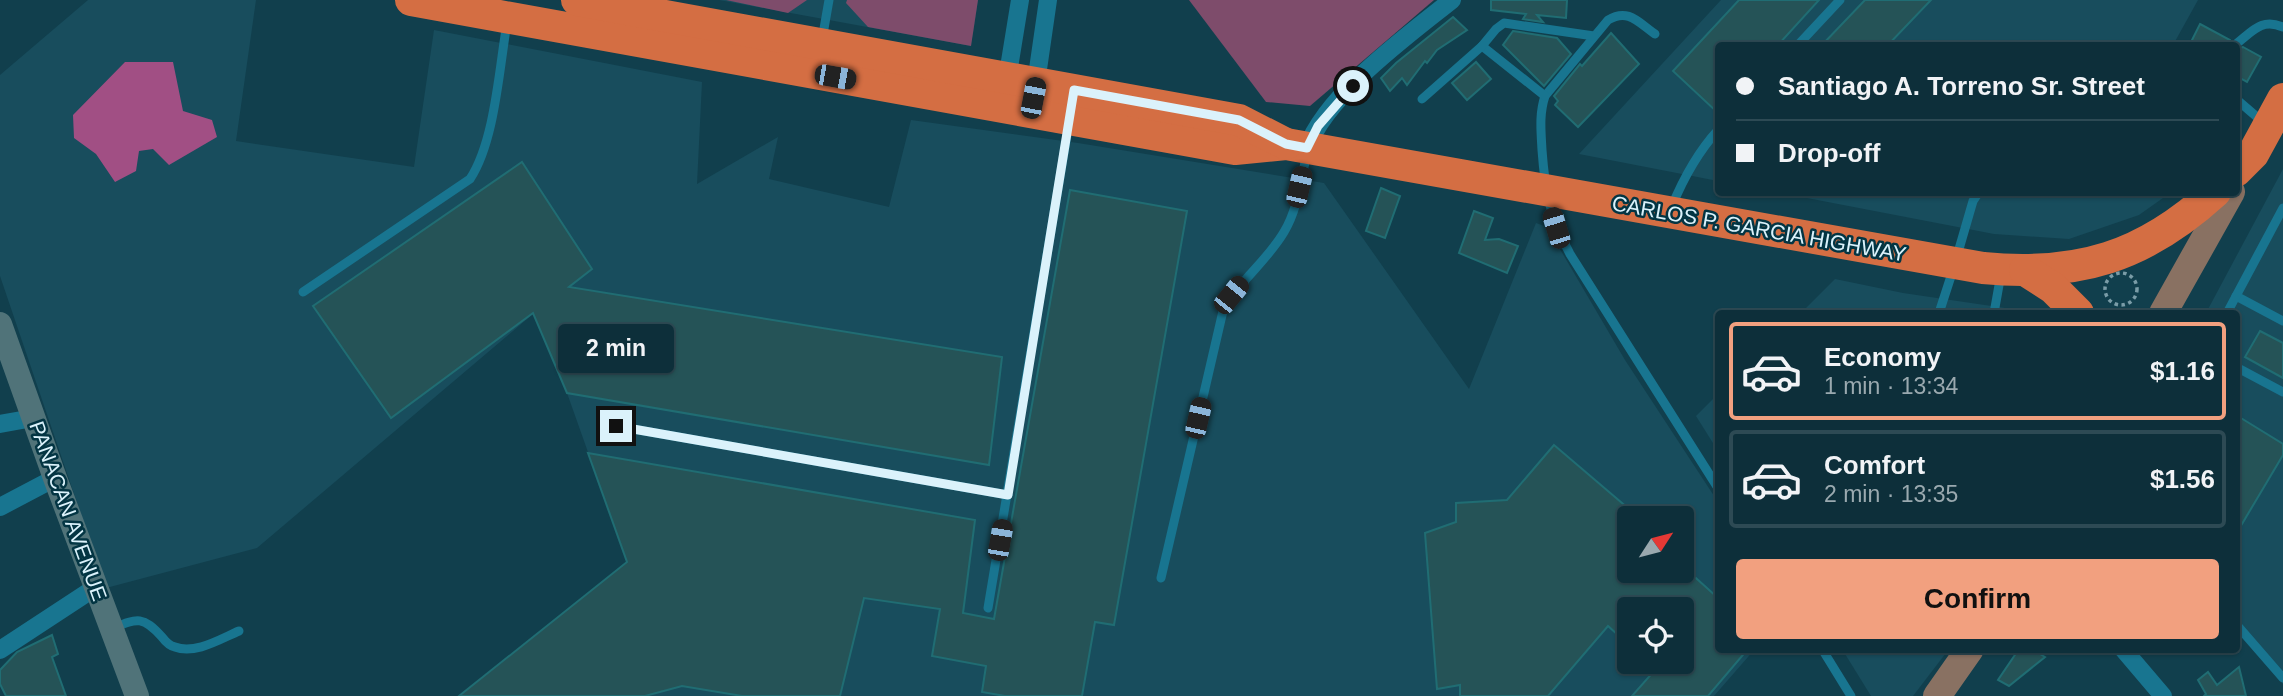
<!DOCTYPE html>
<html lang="en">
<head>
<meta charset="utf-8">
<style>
	body { margin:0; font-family:Helvetica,sans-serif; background:#163742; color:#f1f3f6; height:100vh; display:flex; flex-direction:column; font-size:26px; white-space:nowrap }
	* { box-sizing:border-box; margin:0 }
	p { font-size:23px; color:#9aa9af }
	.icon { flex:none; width:38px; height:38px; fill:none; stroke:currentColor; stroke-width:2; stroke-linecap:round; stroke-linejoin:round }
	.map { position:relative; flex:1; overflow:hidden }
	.drawer { position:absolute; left:1715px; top:310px; width:525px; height:343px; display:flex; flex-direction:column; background:#0d2f3a; border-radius:7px; box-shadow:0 2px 5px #0004,0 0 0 2px #2d4a54 }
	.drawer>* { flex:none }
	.top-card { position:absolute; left:1715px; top:42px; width:525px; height:154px; border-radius:7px; box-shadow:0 2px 5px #0004,0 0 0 2px #2d4a54; display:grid; align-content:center; height:154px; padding:0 21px; background:#0d2f3a }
	.needle { width:46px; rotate:54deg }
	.fabs { position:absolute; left:1617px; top:506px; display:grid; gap:14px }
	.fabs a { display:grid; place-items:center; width:77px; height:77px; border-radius:7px; background:#0d2f3a; box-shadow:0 2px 5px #0004,0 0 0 2px #2d4a54; font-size:35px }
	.end { position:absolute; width:32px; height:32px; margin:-16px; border:9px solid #dbf2fb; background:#111; box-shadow:0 0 0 4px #111 }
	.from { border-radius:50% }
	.bubble { position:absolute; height:49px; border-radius:7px; background:#0d2f3a; box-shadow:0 2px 5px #0004,0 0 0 2px #2d4a54; font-size:23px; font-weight:700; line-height:49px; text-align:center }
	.car { position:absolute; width:21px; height:42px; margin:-21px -10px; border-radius:9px; box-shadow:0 0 5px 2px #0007; background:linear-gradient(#222 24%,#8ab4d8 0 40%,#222 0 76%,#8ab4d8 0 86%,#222 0) }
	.top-card b { display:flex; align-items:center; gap:24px; height:66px; font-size:26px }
	.top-card b+b { border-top:2px solid #2d4a54 }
	.top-card i { width:18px; height:18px; background:#f1f3f6 }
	ul { padding:12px 0 0; list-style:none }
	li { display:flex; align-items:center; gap:21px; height:98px; margin:0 14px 10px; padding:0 7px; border:4px solid #2d4a54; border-radius:7px }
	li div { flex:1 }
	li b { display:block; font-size:26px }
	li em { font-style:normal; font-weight:700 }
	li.on { border-color:#f2a07f }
	li>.icon { width:63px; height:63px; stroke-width:1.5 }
	.cta { display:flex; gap:14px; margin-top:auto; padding:14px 21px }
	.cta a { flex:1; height:80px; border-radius:7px; background:#f2a07f; color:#111; font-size:28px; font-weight:700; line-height:80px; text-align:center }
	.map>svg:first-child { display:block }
</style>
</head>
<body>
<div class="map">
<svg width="2283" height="696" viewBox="0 0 2283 696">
	<rect width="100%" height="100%" fill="#113f4d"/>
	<!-- built -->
	<g fill="#184d5d" fill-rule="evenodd">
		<path d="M88,0H256L236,141L414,167L434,30L702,82L697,184L778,137L769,179L889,207L911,120L1078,143L1324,183L1469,389L1536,223L1547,227L1625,360L1718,502V649H1755L1714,696H459L627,562L567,393L533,314L257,548L106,588L0,276V75ZM1629,518H1682V570H1629ZM1629,609H1682V662H1629Z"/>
		<polygon points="719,0 978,0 971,46"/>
		<polygon points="1721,0 2198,0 2173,45 1718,46 1718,181 1579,154"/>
		<polygon points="2283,169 2283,684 2237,630 2236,313 2206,313"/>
		<polygon points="1781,193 2170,193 2139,215 2069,239 1994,234"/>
		<polygon points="1835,279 1903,293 2039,313 1801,313"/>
		<polygon points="1718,394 1718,451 1696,416"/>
		<polygon points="1842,649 1949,649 1913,696 1871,696"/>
	</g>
	<!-- green -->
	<g fill="#7e4c6b">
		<polygon points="726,0 807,0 788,13"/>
		<polygon points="847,0 978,0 971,46 868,27 846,3"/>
		<polygon points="1189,0 1434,0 1310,106 1266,102"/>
	</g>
	<!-- forest -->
	<polygon fill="#a14f84" points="125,62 173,62 183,111 212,120 217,137 169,165 153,149 139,151 136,171 115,182 96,154 74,138 73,115"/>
	<!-- building -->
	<g fill="#255357" stroke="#206d73" stroke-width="2">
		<polygon points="1491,0 1567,0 1566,18 1537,15 1543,22 1523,19 1526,14 1491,10"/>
		<polygon points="1739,0 1819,0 1777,46 1718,46 1718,113 1673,71"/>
		<polygon points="1865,0 1931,0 1887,46 1821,46"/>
		<polygon points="1453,17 1467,30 1437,50 1427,63 1425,61 1407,85 1402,78 1390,91 1381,78 1396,63"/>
		<polygon points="2200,24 2230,40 2229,46 2189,46"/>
		<polygon points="1513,31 1557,38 1571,54 1544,86 1503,45"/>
		<polygon points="1611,33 1639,64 1578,127 1555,105 1558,101 1554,96 1580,64 1582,66"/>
		<polygon points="2243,47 2261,57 2247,82 2236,76 2236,51"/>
		<polygon points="1476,62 1491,79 1467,100 1452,83"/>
		<polygon points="522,162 592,269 569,287 1002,357 989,465 567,393 533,313 391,418 313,306"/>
		<polygon points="1381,188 1400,196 1385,238 1366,231"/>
		<polygon points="1070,190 1187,211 1114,625 1095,622 1082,696 1005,696 982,692 986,666 932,656 940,609 864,598 840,696 742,696 682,686 645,696 459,696 627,562 588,453 975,520 963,613 994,619"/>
		<polygon points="1474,211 1493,218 1485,240 1499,239 1518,246 1507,273 1459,253"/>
		<polygon points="2260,331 2283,343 2283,378 2245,357"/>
		<polygon points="2236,415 2283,444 2283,455 2236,534"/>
		<polygon points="1554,445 1629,509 1629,570 1687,570 1718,598 1718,649 1748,649 1708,696 1632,696 1662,662 1682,662 1682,609 1629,609 1629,645 1608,626 1548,696 1460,696 1460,685 1437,689 1425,533 1456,522 1456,503 1507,500"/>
		<polygon points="52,635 58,654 52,657 66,696 6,696 0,684 0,670 17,652"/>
		<polygon points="2019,649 2032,649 2045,657 2009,686 1998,680"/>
		<polygon points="2239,667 2246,696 2204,696 2206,694 2198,680 2208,672 2217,685"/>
	</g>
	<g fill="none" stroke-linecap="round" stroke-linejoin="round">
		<!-- path -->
		<circle stroke="#7a9ca7" stroke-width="3.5" stroke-dasharray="3.5 3.5" stroke-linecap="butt" cx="2121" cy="289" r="16"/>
		<!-- lane -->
		<g stroke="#187590" stroke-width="9">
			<path d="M1655,34C1638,22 1628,8 1608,20L1545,96C1539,114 1541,131 1542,150C1545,192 1550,217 1570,254L1718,488"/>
			<polyline points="822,40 829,0"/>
			<path d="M2236,44C2253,31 2261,18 2283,27"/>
			<polyline points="1482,46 1545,96"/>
			<polyline points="1797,46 1840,0"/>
			<polyline points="1422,99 1482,46 1496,29 1504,23 1594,36"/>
			<polyline points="2236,99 2264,123"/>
			<path d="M1672,206C1684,177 1697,153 1718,130"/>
			<polyline points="1957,256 1973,201 1979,192"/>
			<path d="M303,292L470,179C495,141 499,69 507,23"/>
			<polyline points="2236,296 2283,321"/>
			<polyline points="1939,313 1953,270"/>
			<polyline points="1994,313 2001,274"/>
			<polyline points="2227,313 2283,208"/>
			<polyline points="2236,367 2283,392"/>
			<polyline points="616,426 1008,495"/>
			<path d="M1161,578L1223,311C1239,281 1267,261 1284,232C1298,209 1301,179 1307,153"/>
			<polyline points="988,608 1069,123"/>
			<polyline points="2236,624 2283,678"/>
			<path d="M113,628C138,618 143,616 162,637C165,641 170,646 175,647C195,655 222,638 239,631"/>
			<polyline points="1822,649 1851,696"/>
		</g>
		<!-- street -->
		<g stroke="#187590" stroke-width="18">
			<polyline points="1006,86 1020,0"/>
			<polyline points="1035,90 1048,0"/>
			<path d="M1307,148C1327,94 1407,36 1452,0"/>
			<polyline points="0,424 33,418"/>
			<polyline points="0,507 55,478"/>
			<polyline points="2123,649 2163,696"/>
			<polyline points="0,650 96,587"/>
		</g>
		<!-- secondary -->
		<polyline stroke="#507379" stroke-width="24" points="0,324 55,478 137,696"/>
		<!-- primary -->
		<g stroke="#897162" stroke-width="28">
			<polyline points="2163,313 2231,192"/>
			<polyline points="1937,696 1970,649"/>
		</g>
		<!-- highway -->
		<g stroke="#d46e43" stroke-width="32">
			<path d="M411,0L1235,149L1286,144L1983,268C2078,277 2144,257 2215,192"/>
			<polyline points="577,0 1239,120 1286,144"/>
			<polyline points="2236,171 2253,154 2283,99"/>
			<polyline points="2025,270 2053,288 2078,313"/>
		</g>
	</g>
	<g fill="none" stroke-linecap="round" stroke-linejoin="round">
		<!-- route -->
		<polyline stroke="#dbf2fb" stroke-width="9" points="616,426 1008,495 1074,90 1239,120 1286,144 1307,148 1318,126 1353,86"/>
	</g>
	<g text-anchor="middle" stroke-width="5" stroke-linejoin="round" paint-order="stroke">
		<!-- street labels -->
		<g font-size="21" fill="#dbf2fb" stroke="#033543">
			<text transform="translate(1759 229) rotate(10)" y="7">CARLOS P. GARCIA HIGHWAY</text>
			<text transform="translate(68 511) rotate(70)" y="7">PANACAN AVENUE</text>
		</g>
	</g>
</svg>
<div class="fabs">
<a><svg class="needle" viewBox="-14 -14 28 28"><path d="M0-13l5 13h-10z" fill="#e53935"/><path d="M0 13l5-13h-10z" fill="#9aa9af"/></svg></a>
<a><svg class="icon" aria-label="locate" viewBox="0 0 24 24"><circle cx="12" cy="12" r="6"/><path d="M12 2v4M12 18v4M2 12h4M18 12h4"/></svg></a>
</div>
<i class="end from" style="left:1353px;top:86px"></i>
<i class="end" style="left:616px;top:426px"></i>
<div class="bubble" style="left:558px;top:324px;width:116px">2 min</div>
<i class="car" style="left:835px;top:77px;rotate:100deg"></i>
<i class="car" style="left:1033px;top:98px;rotate:11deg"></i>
<i class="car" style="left:1299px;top:187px;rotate:13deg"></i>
<i class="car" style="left:1556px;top:228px;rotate:343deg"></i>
<i class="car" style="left:1231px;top:295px;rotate:39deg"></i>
<i class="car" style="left:1198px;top:418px;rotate:13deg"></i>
<i class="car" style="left:1000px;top:540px;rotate:10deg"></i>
<div class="top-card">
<b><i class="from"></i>Santiago A. Torreno Sr. Street</b>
<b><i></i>Drop-off</b>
</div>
<section class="drawer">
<ul>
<li class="on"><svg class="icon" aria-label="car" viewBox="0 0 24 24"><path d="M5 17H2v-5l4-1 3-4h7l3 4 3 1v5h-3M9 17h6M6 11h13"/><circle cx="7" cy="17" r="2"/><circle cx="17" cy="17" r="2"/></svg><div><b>Economy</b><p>1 min · 13:34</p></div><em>$1.16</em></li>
<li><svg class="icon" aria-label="car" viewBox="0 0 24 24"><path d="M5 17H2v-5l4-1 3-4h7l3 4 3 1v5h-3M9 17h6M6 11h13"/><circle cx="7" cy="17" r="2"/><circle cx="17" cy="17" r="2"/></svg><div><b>Comfort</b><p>2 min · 13:35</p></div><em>$1.56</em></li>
</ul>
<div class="cta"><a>Confirm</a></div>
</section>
</div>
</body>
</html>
